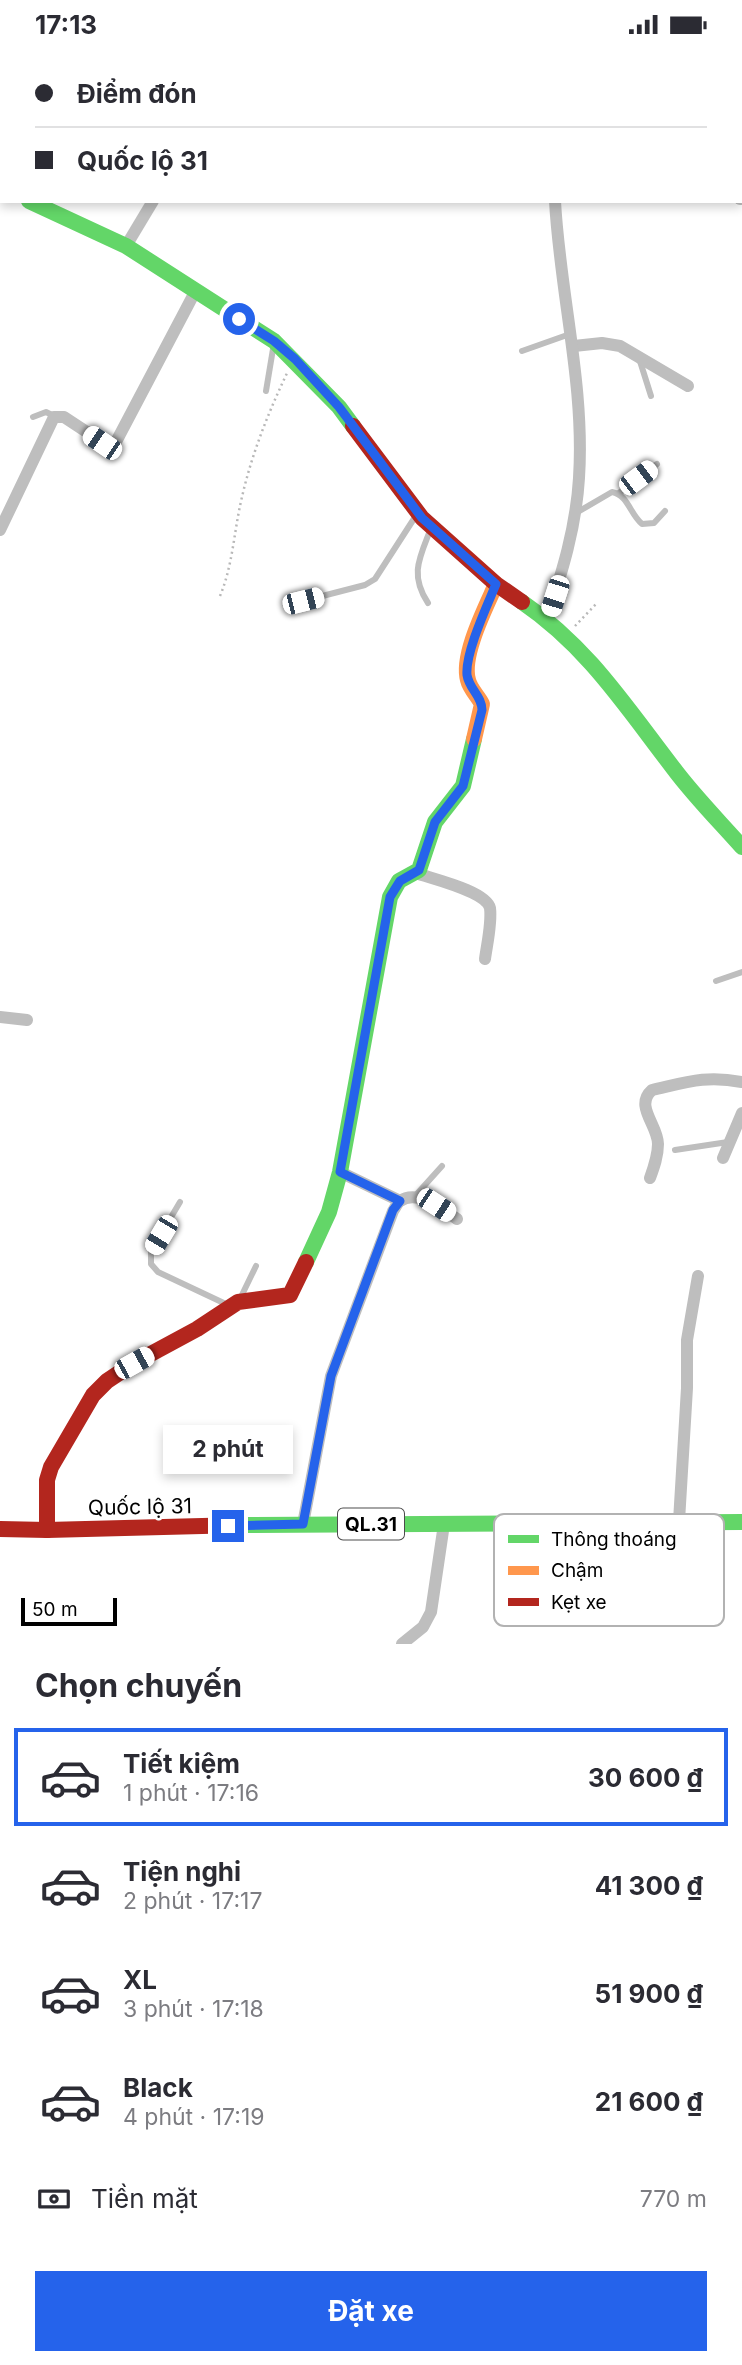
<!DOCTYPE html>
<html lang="vi">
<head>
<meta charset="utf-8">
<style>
	body { margin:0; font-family:Inter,sans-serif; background:#f2f2f3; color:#2b2b33; height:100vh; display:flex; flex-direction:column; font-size:26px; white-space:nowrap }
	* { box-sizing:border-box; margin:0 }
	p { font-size:23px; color:#7c7c81 }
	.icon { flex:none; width:38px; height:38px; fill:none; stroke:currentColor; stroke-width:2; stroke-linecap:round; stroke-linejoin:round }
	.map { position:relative; height:1595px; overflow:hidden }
	.side { display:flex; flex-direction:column; background:#fff; flex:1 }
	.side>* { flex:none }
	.guide { position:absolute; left:0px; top:0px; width:742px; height:154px; box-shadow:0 4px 10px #0003; display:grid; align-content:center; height:154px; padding:0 35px; background:#fff }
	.scale { position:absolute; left:21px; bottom:18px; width:96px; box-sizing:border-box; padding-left:7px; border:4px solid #000; border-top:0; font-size:19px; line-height:24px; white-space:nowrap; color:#000; -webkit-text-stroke:5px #fff; paint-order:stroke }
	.end { position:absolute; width:32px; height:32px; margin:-16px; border:9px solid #2563eb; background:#fff; box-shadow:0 0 0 4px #fff }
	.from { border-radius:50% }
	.bubble { position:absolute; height:49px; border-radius:0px; background:#fff; box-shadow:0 4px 10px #0003; font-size:23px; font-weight:700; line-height:49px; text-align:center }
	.car { position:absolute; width:21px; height:42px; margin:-21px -10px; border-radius:9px; box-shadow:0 0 5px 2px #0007; background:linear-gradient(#fff 24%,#345 0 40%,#fff 0 76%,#345 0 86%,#fff 0) }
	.guide b { display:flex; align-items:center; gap:24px; height:66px; font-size:26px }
	.guide b+b { border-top:2px solid #e1e1e2 }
	.guide i { width:18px; height:18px; background:#2b2b33 }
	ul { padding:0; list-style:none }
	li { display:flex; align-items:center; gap:21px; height:98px; margin:0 14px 10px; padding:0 21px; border:4px solid transparent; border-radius:0px }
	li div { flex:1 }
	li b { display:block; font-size:26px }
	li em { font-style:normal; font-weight:700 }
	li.selected { border-color:#2563eb }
	li>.icon { width:63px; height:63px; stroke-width:1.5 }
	h2 { padding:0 35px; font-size:32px; line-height:84px }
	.pay { display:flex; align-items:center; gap:18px; height:77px; padding:0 35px; font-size:26px }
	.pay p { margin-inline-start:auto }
	.cta { display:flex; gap:14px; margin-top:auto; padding:14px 35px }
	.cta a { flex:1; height:80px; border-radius:0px; background:#2563eb; color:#fff; font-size:28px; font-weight:700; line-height:80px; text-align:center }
	.status { display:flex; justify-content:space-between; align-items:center; height:49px; padding:0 35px; background:#fff; direction:ltr }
	.status svg { height:19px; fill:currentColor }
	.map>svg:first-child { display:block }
</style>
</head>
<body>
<div class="status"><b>17:13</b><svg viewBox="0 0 49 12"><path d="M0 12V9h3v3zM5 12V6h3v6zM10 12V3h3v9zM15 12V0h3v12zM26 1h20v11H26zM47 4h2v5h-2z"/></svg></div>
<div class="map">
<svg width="742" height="1595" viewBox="0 0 742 1595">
	<rect width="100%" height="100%" fill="#fff"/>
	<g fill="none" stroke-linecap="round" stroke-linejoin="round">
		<!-- path -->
		<g stroke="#b8b8b8" stroke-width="2.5" stroke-dasharray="2 3.5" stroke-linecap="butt">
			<path d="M220,547C233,516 234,481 242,448C252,404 269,362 288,322"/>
			<polyline points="575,577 597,554"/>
		</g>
		<!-- lane -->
		<g stroke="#bebebe" stroke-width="6">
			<polyline points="522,302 570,285"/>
			<polyline points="639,309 651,347"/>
			<polyline points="266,342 274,294"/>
			<polyline points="33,368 46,363 54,367"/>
			<polyline points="619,444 657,415"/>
			<path d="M576,464L612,443C628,446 630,465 642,475L654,474L665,462"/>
			<polyline points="303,552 365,536 375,530 417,465"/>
			<path d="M428,554C409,525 420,508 431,479"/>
			<polyline points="716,932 742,923"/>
			<polyline points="675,1101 728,1093"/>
			<polyline points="415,1147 442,1117"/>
			<polyline points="180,1153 151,1202 151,1215 158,1223 228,1256"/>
			<polyline points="239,1252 256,1217"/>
			<polyline points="587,1571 591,1475"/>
		</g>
		<!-- street -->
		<g stroke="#bebebe" stroke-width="12">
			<polyline points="114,0 115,2"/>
			<polyline points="582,2 583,0"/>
			<polyline points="0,140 2,141"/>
			<polyline points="740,150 742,150"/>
			<polyline points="126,197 153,152"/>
			<polyline points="574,297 602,294 620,297 688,337"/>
			<polyline points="0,481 54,368 64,368 105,395 111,395 117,391 196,241"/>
			<path d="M547,570C562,523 576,479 579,429C585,336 560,245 555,152"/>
			<path d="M416,824C433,830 486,842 490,859C492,874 487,895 485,910"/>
			<polyline points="0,968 27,971"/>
			<polyline points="723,1109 742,1064"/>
			<polyline points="340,1123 400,1152"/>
			<path d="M650,1129C654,1118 658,1107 658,1095C658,1076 634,1057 652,1041C687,1033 706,1026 742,1033"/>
			<polyline points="679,1472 687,1339 687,1291 698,1227"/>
			<path d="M303,1475L331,1327L393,1162C396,1158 397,1154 400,1152C417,1140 443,1160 457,1170"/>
			<polyline points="402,1595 423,1578 431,1563 444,1475"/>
		</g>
		<!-- fast -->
		<g stroke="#63d668" stroke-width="16">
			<polyline points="29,152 126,197 274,292 339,358 353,377"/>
			<path d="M522,553C588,598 626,658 674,720C695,748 719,772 742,798"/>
			<polyline points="306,1213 329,1163 340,1123 390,848 399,832 419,821 435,773 463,737 474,690"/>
			<polyline points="241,1476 742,1473"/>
		</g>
		<!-- slow -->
		<path stroke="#ff974d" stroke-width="16" d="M474,690L482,655C478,647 470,640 468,631C461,606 486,558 496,535"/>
		<!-- jam -->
		<g stroke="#b3261e" stroke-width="16">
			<polyline points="353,377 422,469 496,535 522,553"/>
			<polyline points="0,1480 47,1481 241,1476"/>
			<polyline points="47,1481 47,1431 51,1418 93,1346 107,1332 134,1314 197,1280 238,1253 290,1246 306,1213"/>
		</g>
	</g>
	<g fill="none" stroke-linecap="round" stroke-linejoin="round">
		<!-- route -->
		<path stroke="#2563eb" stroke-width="9" d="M228,1477L303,1475L331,1327L393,1161L400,1152L340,1123L390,848L400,832L419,821L435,773L463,737L482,661C482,647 469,640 467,626C465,604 487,557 496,535L422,469L339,358L295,310L274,292L239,270"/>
	</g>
	<g text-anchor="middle" stroke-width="5" stroke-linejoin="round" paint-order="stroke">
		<!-- shield labels -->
		<rect fill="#fff" stroke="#4c4c4c" stroke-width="2" x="338" y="1459.5" width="66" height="31" rx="5"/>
		<g font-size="19" font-weight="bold" fill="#000">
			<text x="371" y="1482">QL.31</text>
		</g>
		<!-- street labels -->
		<g font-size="21" fill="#000" stroke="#fff">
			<text transform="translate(140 1458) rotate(-1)" y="7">Quốc lộ 31</text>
		</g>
	</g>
	<!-- legend -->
	<rect x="494" y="1465" width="230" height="112" rx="10" fill="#fff" stroke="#b2b2b2" stroke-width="2"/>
	<rect x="508" y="1486" width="31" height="8" fill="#63d668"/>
	<rect x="508" y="1517" width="31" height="9" fill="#ff974d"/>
	<rect x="508" y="1549" width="31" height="8" fill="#b3261e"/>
	<g font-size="19" fill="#000">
		<text x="551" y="1497">Thông thoáng</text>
		<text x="551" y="1528">Chậm</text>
		<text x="551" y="1560">Kẹt xe</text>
	</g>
</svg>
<div class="scale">50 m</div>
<i class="end from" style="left:239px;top:270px"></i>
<i class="end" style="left:228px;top:1477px"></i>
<div class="bubble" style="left:163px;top:1376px;width:130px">2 phút</div>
<i class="car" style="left:102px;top:394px;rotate:304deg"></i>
<i class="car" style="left:638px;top:429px;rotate:53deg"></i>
<i class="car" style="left:555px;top:547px;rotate:198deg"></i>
<i class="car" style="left:303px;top:552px;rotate:76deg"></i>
<i class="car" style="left:436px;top:1156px;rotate:123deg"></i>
<i class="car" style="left:161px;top:1186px;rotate:211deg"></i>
<i class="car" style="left:134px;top:1314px;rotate:61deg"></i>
<div class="guide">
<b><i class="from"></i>Điểm đón</b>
<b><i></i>Quốc lộ 31</b>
</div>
</div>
<section class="side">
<h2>Chọn chuyến</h2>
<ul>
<li class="selected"><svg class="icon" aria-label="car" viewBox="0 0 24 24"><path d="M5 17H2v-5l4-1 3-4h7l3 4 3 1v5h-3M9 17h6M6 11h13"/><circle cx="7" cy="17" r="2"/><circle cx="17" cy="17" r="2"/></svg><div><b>Tiết kiệm</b><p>1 phút · 17:16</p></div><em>30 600 ₫</em></li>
<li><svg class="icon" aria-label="car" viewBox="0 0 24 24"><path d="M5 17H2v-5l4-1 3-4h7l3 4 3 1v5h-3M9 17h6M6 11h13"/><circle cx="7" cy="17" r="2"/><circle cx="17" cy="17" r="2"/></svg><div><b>Tiện nghi</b><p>2 phút · 17:17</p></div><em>41 300 ₫</em></li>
<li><svg class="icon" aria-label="car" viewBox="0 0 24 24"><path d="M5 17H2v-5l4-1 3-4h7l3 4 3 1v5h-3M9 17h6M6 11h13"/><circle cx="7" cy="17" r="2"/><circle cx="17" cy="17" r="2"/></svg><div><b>XL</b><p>3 phút · 17:18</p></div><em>51 900 ₫</em></li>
<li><svg class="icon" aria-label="car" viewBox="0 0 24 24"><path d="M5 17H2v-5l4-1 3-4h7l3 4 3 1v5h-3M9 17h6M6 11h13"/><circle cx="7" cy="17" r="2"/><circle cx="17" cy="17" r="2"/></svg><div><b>Black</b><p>4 phút · 17:19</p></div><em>21 600 ₫</em></li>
</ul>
<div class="pay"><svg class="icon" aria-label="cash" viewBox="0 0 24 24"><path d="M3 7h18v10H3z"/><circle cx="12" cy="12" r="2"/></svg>Tiền mặt<p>770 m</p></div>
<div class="cta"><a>Đặt xe</a></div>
</section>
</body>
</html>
